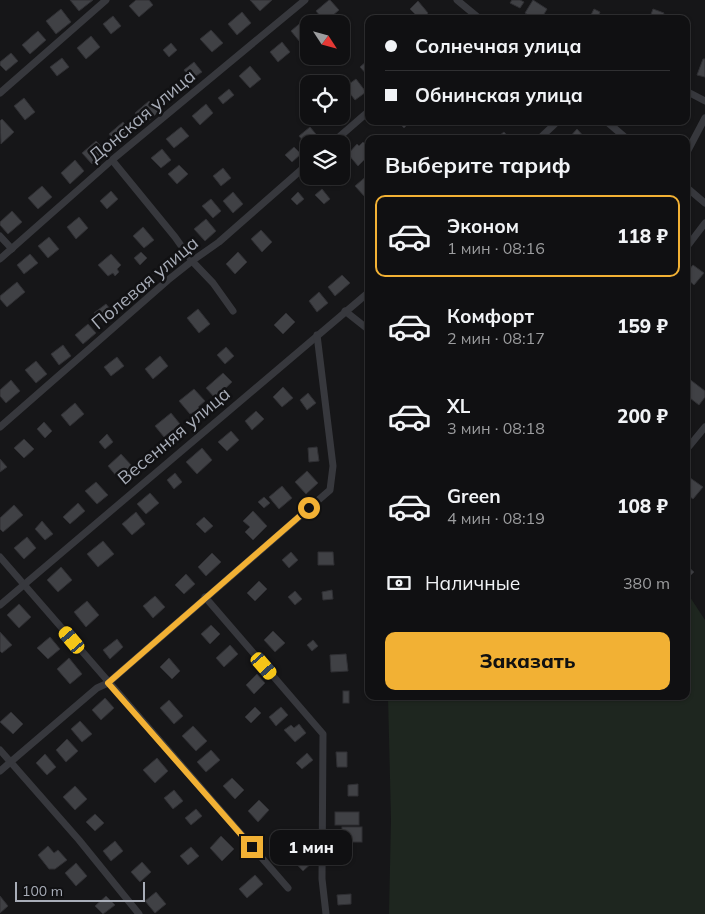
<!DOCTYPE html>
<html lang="ru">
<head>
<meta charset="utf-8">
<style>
	body { margin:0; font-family:Mulish,sans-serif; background:#1e1e20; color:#f1f3f6; height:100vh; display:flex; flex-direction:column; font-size:19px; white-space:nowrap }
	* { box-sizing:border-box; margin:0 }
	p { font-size:16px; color:#9c9d9f }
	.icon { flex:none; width:28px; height:28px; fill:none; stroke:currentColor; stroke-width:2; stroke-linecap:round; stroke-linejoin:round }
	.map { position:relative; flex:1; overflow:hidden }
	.details { position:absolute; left:365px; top:135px; width:325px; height:565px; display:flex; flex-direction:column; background:#101012; border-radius:10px; box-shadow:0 1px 4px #0004,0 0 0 1px #303032 }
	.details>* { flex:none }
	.guide { position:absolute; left:365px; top:15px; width:325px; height:110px; border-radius:10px; box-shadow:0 1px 4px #0004,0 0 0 1px #303032; display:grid; align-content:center; height:110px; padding:0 20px; background:#101012 }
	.needle { width:32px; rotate:126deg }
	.fabs { position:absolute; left:300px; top:15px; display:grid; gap:10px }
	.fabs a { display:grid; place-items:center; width:50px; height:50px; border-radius:10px; background:#101012; box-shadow:0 1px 4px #0004,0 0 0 1px #303032; font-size:25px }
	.scale { position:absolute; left:15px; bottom:12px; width:130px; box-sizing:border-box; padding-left:5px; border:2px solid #a8adb8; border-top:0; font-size:14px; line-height:18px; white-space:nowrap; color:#a8adb8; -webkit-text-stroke:4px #111113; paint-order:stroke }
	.end { position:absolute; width:22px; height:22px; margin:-11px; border:6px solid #f2b134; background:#111; box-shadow:0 0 0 2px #111 }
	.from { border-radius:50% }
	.bubble { position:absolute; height:35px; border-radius:10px; background:#101012; box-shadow:0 1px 4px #0004,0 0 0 1px #303032; font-size:16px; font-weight:800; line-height:35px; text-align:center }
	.car { position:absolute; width:15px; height:30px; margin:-15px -8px; border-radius:6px; box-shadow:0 0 4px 1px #0007; background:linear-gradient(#f5c518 24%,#345 0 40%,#f5c518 0 76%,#345 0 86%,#f5c518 0) }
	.guide b { display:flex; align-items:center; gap:18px; height:48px; font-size:19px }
	.guide b+b { border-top:1px solid #303032 }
	.guide i { width:12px; height:12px; background:#f1f3f6 }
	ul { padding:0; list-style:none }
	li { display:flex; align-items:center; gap:15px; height:82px; margin:0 10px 8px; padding:0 10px; border:2px solid transparent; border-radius:10px }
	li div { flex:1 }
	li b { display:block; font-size:19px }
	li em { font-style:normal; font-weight:800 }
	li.current { border-color:#f2b134 }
	li>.icon { width:45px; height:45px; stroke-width:1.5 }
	h2 { padding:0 20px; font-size:22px; line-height:60px }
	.pay { display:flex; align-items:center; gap:12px; height:55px; padding:0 20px; font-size:19px }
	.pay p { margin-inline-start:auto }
	.cta { display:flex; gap:10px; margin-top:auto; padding:10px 20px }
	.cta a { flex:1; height:58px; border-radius:10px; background:#f2b134; color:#111; font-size:20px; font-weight:800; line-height:58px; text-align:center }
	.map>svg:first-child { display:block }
</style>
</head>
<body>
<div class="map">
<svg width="705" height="914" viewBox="0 0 705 914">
	<rect width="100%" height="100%" fill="#161618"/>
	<!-- green -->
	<polygon fill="#1e261f" points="686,591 705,620 705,914 389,914 391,819 388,696 686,696"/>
	<!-- building -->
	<g fill="#404145" stroke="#303034">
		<polygon points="70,0 93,0 79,11"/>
		<polygon points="136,0 149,0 153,5 139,17 129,6"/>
		<polygon points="250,0 272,0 260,11"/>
		<polygon points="329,0 330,0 339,10 325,22 316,11"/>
		<polygon points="512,0 520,0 524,2 520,8 510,3"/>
		<polygon points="533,0 547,9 541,19 534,19 525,13"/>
		<polygon points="418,1 428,13 422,19 420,19 410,9"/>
		<polygon points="61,9 71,22 56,34 46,21"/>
		<polygon points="594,9 600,12 597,19 589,19"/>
		<polygon points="653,9 664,13 661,19 650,17"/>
		<polygon points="242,12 251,23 237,35 228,24"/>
		<polygon points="113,16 121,26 111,34 103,24"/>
		<polygon points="305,19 309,24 309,35 300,42 291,31"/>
		<polygon points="211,30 223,43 212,52 200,39"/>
		<polygon points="38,31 46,40 30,54 22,45"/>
		<polygon points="91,36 100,47 86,59 77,48"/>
		<polygon points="282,42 290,52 278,62 270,52"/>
		<polygon points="171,43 177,50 169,57 163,50"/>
		<polygon points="11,53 18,61 6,71 0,65 0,62"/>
		<polygon points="62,58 69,67 57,76 50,67"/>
		<polygon points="703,59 705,59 705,77 697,75"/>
		<polygon points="368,60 369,61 369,77 360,67"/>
		<polygon points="194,62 202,72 191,79 184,70"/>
		<polygon points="250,66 261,79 250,88 239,76"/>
		<polygon points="356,79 366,92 355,100 345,87"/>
		<polygon points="172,87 178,94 167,103 161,96"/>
		<polygon points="229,89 234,95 223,104 218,98"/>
		<polygon points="24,98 35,112 25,120 14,106"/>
		<polygon points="149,101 158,112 144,125 135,113"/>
		<polygon points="206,104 213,113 200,125 192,116"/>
		<polygon points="2,119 14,132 1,144 0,121"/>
		<polygon points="397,121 411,121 404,128"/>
		<polygon points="123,122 132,133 118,145 109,134"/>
		<polygon points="181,127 189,136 174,148 166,139"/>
		<polygon points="310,127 320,139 314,144 309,144 309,148 299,136"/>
		<polygon points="577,129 586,139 568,139"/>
		<polygon points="504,132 510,139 495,139"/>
		<polygon points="96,141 106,151 92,164 82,153"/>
		<polygon points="363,142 369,148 369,161 367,163 364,160 358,166 348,154 357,144 359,146"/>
		<polygon points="294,147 301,154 292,162 285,155"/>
		<polygon points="162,149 171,160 161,168 151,158"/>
		<polygon points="75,160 84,171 70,184 61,173"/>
		<polygon points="179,165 188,174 177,184 168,174"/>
		<polygon points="223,168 231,178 221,186 213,176"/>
		<polygon points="369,174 369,194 365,197 355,186"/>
		<polygon points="322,176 338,176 340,178 330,186"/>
		<polygon points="42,186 52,197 38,209 28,198"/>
		<polygon points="322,189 330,199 324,204 315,195"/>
		<polygon points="111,191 118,199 107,209 100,201"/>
		<polygon points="233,192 243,204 233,213 223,201"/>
		<polygon points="298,192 304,199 297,205 291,199"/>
		<polygon points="211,199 221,211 213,218 202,206"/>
		<polygon points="12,211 22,222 8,234 0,225 0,222"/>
		<polygon points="79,217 88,228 76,239 67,227"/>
		<polygon points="206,219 216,231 205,241 194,229"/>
		<polygon points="143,227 154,240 144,248 133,236"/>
		<polygon points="261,230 272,242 262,252 251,239"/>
		<polygon points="49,237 59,249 48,258 38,246"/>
		<polygon points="141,252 147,258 140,265 134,258"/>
		<polygon points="238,252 247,262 235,274 226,264"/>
		<polygon points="30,254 38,263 24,274 17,265"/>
		<polygon points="111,254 121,265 117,269 119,272 115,276 113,273 108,276 98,265"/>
		<polygon points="693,265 704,273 694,285 686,278 686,273"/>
		<polygon points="342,275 350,283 335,296 328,287"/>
		<polygon points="17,282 25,292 7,307 0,299 0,296"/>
		<polygon points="319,292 328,303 317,312 309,301"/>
		<polygon points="106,304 114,314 103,323 94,313"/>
		<polygon points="198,309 210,324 199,333 187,318"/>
		<polygon points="286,313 295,322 283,334 274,325"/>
		<polygon points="88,324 96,333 83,344 75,335"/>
		<polygon points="63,345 71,356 59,365 51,354"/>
		<polygon points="226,347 234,356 225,364 217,355"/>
		<polygon points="160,356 168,366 153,379 145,369"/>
		<polygon points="117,357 124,366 111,376 104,367"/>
		<polygon points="36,361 47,374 36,383 25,370"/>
		<polygon points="223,373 232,382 215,398 206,388"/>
		<polygon points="688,378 705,391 705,397 699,405 686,395 686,381"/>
		<polygon points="11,380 20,391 6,403 0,396 0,390"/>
		<polygon points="283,387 293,398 282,407 273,397"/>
		<polygon points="194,389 205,401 198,407 200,409 190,414 179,401"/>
		<polygon points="308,393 316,403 307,410 300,400"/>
		<polygon points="75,403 84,414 70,426 61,415"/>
		<polygon points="256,411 264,419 252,430 245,421"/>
		<polygon points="171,413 180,424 164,437 155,426"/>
		<polygon points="44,422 52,431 45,438 37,429"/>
		<polygon points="231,431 239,440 227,451 218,442"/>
		<polygon points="107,434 113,442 105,449 99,442"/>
		<polygon points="24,439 34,449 24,458 14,448"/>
		<polygon points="317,447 319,461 309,462 308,448"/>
		<polygon points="202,448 212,460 197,474 186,462"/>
		<polygon points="121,454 132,466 118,478 108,466"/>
		<polygon points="0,459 7,467 0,472"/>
		<polygon points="307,471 318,483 306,494 295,482"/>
		<polygon points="175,473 182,482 174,489 167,480"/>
		<polygon points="686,475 703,487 693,499 686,494"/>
		<polygon points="96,482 108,495 97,504 85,491"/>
		<polygon points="282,486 292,498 279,509 269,497"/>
		<polygon points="150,493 159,503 146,514 137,504"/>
		<polygon points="264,497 270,503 264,508 258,502"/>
		<polygon points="78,503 85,511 70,524 63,517"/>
		<polygon points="14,505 23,515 3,532 0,529 0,518"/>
		<polygon points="253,511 267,526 253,540 245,532 250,527 243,521"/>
		<polygon points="136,512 145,524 132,535 122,524"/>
		<polygon points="204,517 213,526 205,533 196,524"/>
		<polygon points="42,521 53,534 45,540 35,529"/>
		<polygon points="27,537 36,548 24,559 14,548"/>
		<polygon points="103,541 114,554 98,567 87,554"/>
		<polygon points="291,552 298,560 289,568 282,560"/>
		<polygon points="318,552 333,552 334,565 318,565"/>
		<polygon points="212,553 221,562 206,576 198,567"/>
		<polygon points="686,565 694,572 686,580"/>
		<polygon points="61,567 72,580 58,592 47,580"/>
		<polygon points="186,574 195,584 184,594 175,585"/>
		<polygon points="259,581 267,589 255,601 247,593"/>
		<polygon points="332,590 333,599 323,600 322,592"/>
		<polygon points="295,591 302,599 295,605 288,597"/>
		<polygon points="155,596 165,607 153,618 143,606"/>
		<polygon points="87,601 99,615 86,627 74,612"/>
		<polygon points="19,604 31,617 19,628 7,615"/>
		<polygon points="211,625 220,634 210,644 201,634"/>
		<polygon points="273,631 285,643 275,652 264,640"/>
		<polygon points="0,632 12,645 2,653 0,651"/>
		<polygon points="50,637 60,649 48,659 37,648"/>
		<polygon points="117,639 123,647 110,659 103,650"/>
		<polygon points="313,640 318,646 312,651 307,645"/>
		<polygon points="230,645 238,654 224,667 216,658"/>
		<polygon points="346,654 348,671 331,672 330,655"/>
		<polygon points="69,658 82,674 70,684 57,669"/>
		<polygon points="169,658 180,671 172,679 160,667"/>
		<polygon points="257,674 265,683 254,694 246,685"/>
		<rect x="343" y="691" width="6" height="12"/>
		<polygon points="105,698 114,708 101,720 92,710"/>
		<polygon points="169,700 183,716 174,724 160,708"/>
		<polygon points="255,707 261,713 251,723 245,717"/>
		<polygon points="281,707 288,715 276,726 269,717"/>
		<polygon points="11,712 23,724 13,734 0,722"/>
		<polygon points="80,721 92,734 82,742 71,729"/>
		<polygon points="299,724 306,733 295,742 284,730 291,725 294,728"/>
		<polygon points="193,726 207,741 196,751 182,736"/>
		<polygon points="67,739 78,751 66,762 56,750"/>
		<polygon points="211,750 220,760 206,772 197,762"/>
		<polygon points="336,752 347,752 347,767 337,767"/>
		<polygon points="307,753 313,760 302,769 296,763"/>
		<polygon points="45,754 56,767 47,775 36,763"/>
		<polygon points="157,758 168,771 155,783 143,770"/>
		<polygon points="232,778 244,790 235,799 223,786"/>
		<polygon points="358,784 358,796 348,796 348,785"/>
		<polygon points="75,786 87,799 75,810 63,797"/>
		<polygon points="174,790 183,801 173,809 164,798"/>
		<polygon points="259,800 269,810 258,822 248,811"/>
		<polygon points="196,809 202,816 191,825 185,818"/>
		<rect x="335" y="812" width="24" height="13"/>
		<polygon points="95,814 104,823 95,831 86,822"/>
		<rect x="342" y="827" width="20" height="15"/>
		<polygon points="221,836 234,849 222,861 210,848"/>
		<polygon points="115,841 123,851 111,861 103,851"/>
		<polygon points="48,846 54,853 58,850 67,860 55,869 49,869 38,855"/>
		<polygon points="303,846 315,860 303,871 290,857"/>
		<polygon points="191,847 199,856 188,865 180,856"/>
		<polygon points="142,862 151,872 140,882 131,872"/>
		<polygon points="76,863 87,876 76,886 65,873"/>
		<polygon points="255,875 263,884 247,898 239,889"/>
		<polygon points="156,892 166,904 155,913 145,901"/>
		<polygon points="351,894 351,904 338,905 337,895"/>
		<polygon points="0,896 8,906 0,913"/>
		<polygon points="106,896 115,905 103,914 95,906"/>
	</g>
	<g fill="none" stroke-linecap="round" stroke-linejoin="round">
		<!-- street -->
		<g stroke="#37383d" stroke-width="7">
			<polyline points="457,0 480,19"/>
			<polyline points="686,91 705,101"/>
			<polyline points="0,93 106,0"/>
			<polyline points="606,121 627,139"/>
			<polyline points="539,139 558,121"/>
			<polyline points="331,144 369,111"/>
			<polyline points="686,154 705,118"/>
			<polyline points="112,160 175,237 192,261 213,283 233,311"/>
			<polyline points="686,187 705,203"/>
			<polyline points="0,236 12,249"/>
			<polyline points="686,248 705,223"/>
			<polyline points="0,259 112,160 305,0"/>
			<polyline points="345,311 369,330"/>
			<polyline points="0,427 168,280 192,261 219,242 309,163"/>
			<polyline points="686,450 705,427"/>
			<polyline points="0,557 288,888"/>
			<polyline points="205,597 323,734 322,879 326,914"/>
			<polyline points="0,605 369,292"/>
			<polyline points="0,750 79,840 139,914"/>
			<polyline points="0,771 97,688 108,683 330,490 333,466 317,335"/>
		</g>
	</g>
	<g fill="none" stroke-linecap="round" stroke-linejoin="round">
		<!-- route -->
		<polyline stroke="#f2b134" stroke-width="6" points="252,847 108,683 309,508"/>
	</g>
	<g text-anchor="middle" stroke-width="5" stroke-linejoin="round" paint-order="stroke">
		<!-- street labels -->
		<g font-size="18" fill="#a8adb8" stroke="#111113">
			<text transform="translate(142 116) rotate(-40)" y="6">Донская улица</text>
			<text transform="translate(145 283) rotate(-40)" y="6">Полевая улица</text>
			<text transform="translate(174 436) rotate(-40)" y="6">Весенняя улица</text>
		</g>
	</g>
</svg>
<div class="fabs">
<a><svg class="needle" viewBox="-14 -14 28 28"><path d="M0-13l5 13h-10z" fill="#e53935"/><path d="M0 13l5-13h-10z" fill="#9c9d9f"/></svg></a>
<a><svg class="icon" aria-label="locate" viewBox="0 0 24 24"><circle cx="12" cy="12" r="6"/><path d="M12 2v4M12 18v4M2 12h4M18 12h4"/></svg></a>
<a><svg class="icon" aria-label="layers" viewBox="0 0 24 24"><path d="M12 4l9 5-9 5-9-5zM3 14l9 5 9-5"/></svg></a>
</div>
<div class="scale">100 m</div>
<i class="end from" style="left:309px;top:508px"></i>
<i class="end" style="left:252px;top:847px"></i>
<div class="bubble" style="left:270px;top:830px;width:82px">1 мин</div>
<i class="car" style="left:72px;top:640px;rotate:320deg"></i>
<i class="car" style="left:264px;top:666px;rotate:139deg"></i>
<div class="guide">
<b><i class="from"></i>Солнечная улица</b>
<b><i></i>Обнинская улица</b>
</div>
<section class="details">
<h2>Выберите тариф</h2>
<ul>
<li class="current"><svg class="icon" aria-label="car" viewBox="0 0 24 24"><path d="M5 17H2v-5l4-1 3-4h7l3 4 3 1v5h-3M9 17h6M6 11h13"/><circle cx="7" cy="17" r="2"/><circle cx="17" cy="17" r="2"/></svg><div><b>Эконом</b><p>1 мин · 08:16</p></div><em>118 ₽</em></li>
<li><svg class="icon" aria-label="car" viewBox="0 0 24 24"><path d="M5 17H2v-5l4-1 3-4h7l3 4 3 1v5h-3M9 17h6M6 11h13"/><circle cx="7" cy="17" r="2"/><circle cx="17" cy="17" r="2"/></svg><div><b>Комфорт</b><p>2 мин · 08:17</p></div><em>159 ₽</em></li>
<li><svg class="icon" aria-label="car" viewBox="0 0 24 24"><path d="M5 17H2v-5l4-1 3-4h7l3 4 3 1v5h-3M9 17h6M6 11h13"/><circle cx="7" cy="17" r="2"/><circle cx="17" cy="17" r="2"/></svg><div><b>XL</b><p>3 мин · 08:18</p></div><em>200 ₽</em></li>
<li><svg class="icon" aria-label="car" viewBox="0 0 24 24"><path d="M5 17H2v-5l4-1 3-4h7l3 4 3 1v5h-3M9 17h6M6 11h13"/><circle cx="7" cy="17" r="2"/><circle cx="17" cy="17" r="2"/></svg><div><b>Green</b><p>4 мин · 08:19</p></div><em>108 ₽</em></li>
</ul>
<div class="pay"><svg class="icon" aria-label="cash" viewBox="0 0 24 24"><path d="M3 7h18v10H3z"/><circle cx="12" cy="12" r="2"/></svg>Наличные<p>380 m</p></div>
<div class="cta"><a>Заказать</a></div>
</section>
</div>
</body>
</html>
